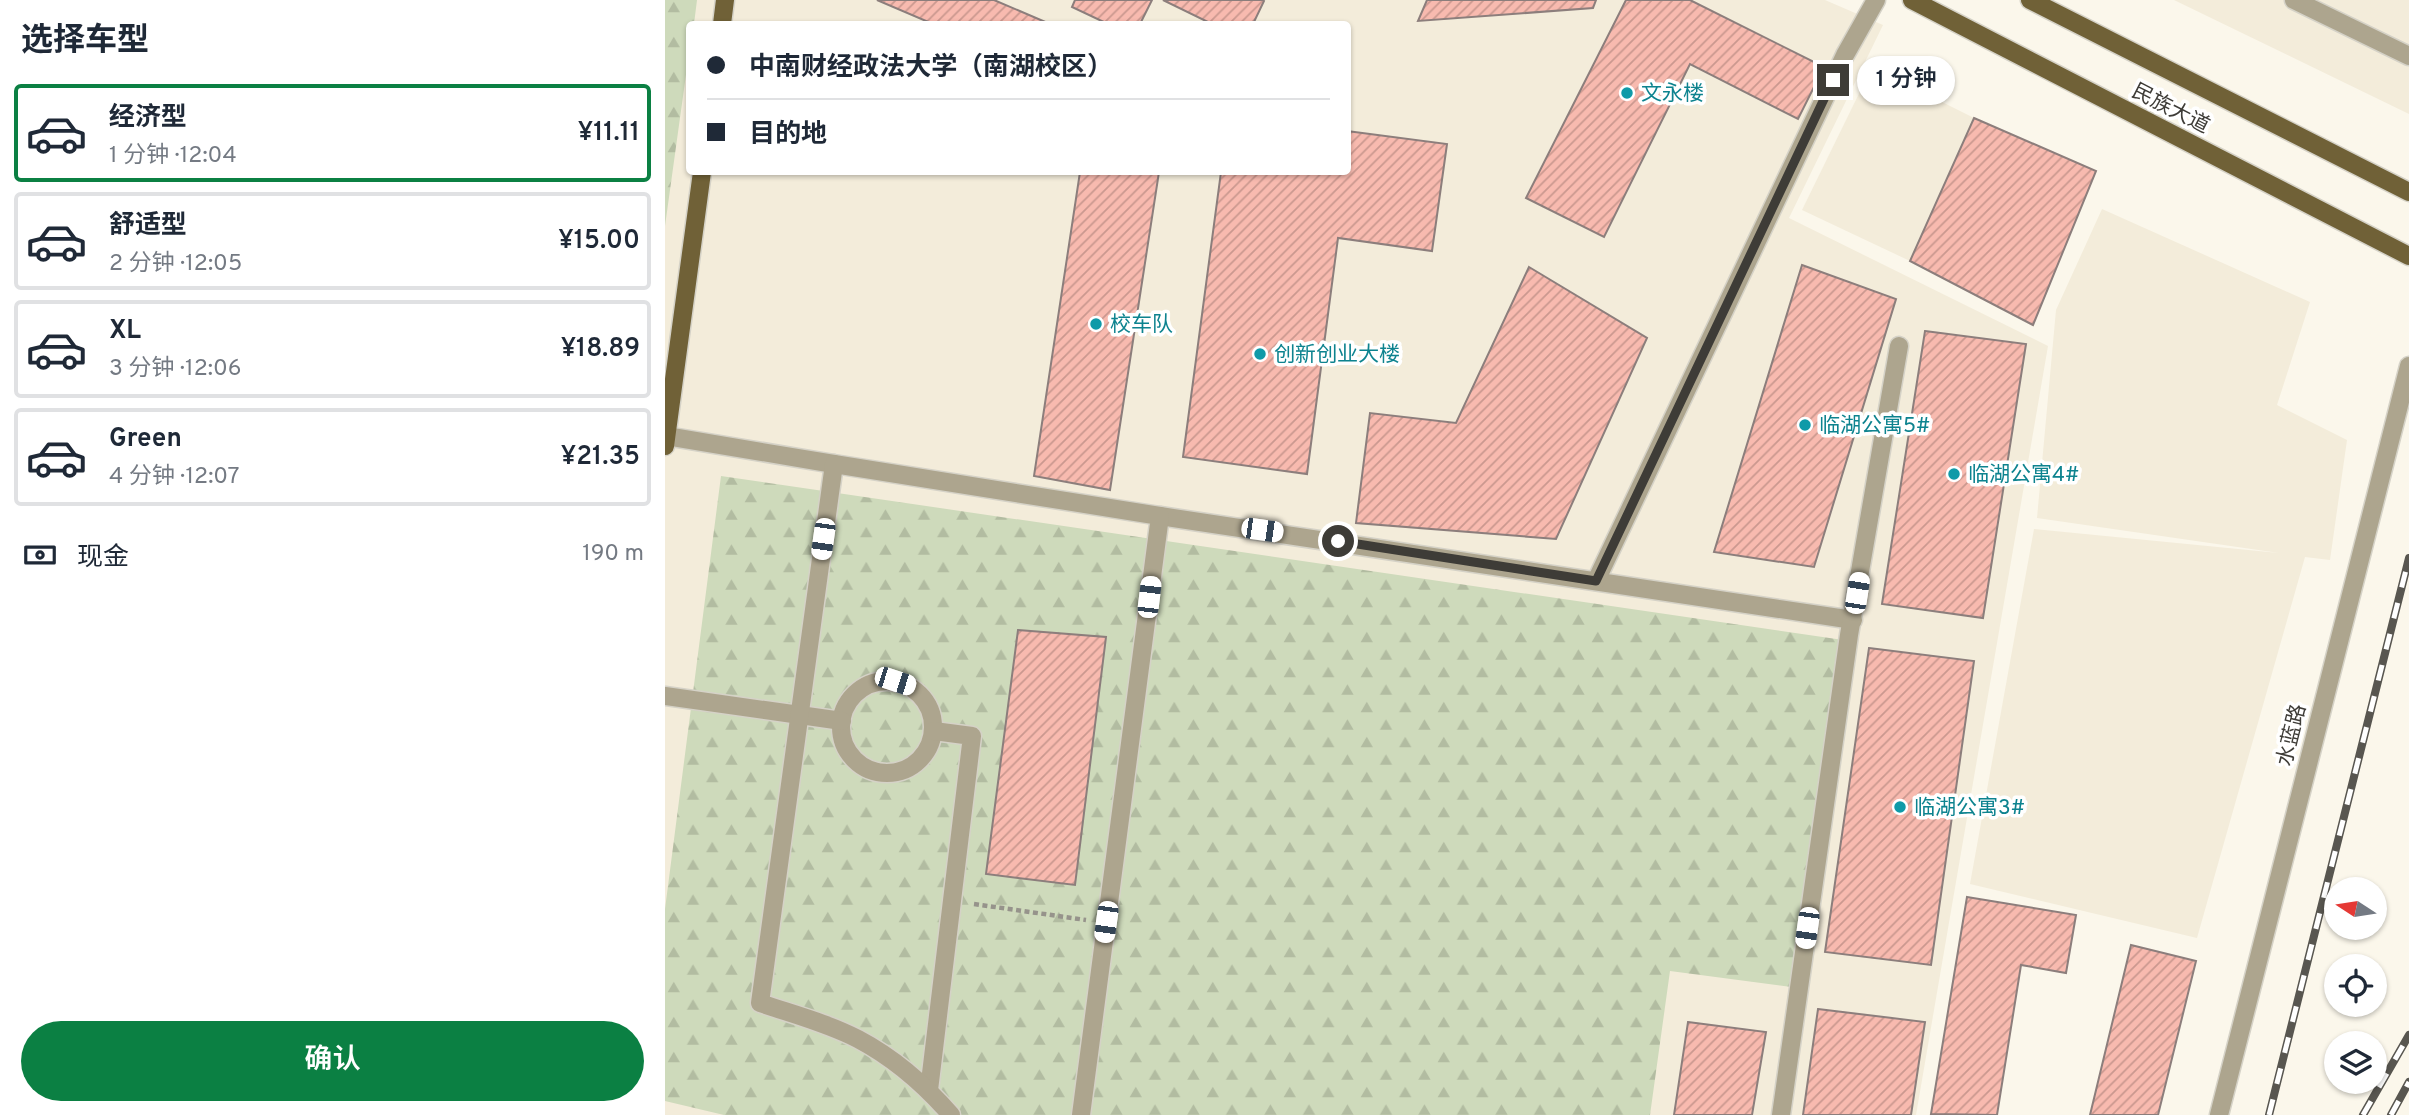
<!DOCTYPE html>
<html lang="zh">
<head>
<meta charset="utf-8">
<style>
	body { margin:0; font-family:Overpass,"Noto Sans SC",sans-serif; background:#f2f2f3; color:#1f2937; height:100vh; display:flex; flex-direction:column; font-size:26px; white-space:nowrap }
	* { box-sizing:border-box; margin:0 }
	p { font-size:23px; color:#747a83 }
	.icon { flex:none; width:38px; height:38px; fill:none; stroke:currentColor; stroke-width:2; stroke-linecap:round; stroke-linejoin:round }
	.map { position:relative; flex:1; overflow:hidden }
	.sheet { display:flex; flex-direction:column; background:#fff; width:665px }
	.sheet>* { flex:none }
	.banner { position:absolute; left:21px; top:21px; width:665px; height:154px; border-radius:7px; box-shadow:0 2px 5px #0004; display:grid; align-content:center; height:154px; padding:0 21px; background:#fff }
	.needle { width:46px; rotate:282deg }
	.controls { position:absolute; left:1659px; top:877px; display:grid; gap:14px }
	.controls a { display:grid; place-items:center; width:63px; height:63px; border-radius:50%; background:#fff; box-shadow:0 2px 5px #0004; font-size:35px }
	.end { position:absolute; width:32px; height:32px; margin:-16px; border:9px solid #3e3c37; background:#fff; box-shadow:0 0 0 4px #fff }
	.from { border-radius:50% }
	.bubble { position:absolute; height:49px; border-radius:24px; background:#fff; box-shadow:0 2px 5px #0004; font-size:23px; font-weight:600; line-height:49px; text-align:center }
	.car { position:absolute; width:21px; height:42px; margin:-21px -10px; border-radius:9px; box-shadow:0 0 5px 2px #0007; background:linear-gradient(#fff 24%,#345 0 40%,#fff 0 76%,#345 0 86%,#fff 0) }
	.banner b { display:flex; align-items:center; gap:24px; height:66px; font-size:26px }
	.banner b+b { border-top:2px solid #e0e1e3 }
	.banner i { width:18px; height:18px; background:#1f2937 }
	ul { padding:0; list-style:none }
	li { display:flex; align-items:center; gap:21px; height:98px; margin:0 14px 10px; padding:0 7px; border:4px solid #e0e1e3; border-radius:7px }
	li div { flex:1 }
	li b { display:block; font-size:26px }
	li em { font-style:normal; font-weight:600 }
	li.on { border-color:#0b8043 }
	li>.icon { width:63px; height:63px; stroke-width:1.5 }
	h2 { padding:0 21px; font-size:32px; line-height:84px }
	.pay { display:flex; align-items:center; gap:18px; height:77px; padding:0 21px; font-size:26px }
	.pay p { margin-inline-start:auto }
	.action { display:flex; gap:14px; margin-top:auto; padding:14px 21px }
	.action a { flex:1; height:80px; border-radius:42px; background:#0b8043; color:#fff; font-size:28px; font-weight:600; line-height:80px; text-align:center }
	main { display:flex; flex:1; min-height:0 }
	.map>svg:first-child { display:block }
</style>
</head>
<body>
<main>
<section class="sheet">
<h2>选择车型</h2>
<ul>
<li class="on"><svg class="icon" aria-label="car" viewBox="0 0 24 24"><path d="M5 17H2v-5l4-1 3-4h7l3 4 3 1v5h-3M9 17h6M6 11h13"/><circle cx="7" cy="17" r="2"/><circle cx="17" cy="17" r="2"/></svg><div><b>经济型</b><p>1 分钟 · 12:04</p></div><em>¥11.11</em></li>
<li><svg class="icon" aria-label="car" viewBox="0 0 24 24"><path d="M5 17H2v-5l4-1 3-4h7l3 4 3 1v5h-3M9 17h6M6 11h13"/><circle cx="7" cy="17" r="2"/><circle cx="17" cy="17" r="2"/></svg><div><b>舒适型</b><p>2 分钟 · 12:05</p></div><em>¥15.00</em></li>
<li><svg class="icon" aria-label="car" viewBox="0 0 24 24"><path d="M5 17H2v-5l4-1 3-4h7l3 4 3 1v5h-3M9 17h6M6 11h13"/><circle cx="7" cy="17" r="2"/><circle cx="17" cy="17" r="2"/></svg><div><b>XL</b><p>3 分钟 · 12:06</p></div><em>¥18.89</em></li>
<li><svg class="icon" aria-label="car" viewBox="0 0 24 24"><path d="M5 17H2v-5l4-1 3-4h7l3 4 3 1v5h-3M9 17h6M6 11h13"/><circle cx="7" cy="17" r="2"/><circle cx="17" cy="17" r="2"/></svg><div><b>Green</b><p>4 分钟 · 12:07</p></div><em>¥21.35</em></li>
</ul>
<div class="pay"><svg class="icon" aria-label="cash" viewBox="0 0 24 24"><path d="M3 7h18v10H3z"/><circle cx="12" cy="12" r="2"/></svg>现金<p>190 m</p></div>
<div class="action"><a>确认</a></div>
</section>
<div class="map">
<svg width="1744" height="1115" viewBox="0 0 1744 1115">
	<defs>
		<pattern id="forest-firs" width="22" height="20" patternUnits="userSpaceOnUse" patternTransform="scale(1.75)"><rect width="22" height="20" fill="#cedabb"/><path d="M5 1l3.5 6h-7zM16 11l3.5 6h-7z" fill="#b2bca1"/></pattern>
		<pattern id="building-hatch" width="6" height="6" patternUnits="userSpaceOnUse" patternTransform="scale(1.75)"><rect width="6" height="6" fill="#f8baaf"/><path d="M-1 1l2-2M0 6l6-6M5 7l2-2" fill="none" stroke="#ca988f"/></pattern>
	</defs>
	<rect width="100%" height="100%" fill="#fbf7eb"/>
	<!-- built -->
	<g fill="#f3ecda" fill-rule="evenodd">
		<path d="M0,0H1160L1218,25L1124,218L1383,346L1251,1115H0ZM24,24H682V172H24Z"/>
		<polygon points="1509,0 1744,0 1744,114"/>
		<polygon points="1207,67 1309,118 1245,261 1137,210"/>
		<polygon points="1437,209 1645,302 1612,405 1682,440 1665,560 1640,557 1532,938 1305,884 1369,529 1614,553 1372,518 1391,310"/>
	</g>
	<!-- forest -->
	<g fill="url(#forest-firs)">
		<polygon points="0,0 32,0 29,24 24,24 24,53 0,226"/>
		<polygon points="56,476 1185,641 1134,988 1005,971 985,1115 59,1115 0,1101 0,909"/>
	</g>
	<!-- building -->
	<g fill="url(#building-hatch)" stroke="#8c7e7c" stroke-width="2">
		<polygon points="212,0 329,0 385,24 268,24"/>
		<polygon points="410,0 487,0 475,24 443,24 407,7"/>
		<polygon points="498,0 598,0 599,1 588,24 547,24"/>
		<polygon points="762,0 931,0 928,8 753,21"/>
		<polygon points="961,0 1025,0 1159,67 1133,119 1025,64 939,237 861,198"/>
		<polygon points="1309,118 1431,171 1368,325 1245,261"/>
		<polygon points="682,131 782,144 767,251 673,238 642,474 518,457 556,172 682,172"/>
		<polygon points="415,172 494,172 445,490 369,476"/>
		<polygon points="1137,265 1231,299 1149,567 1049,552"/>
		<polygon points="864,267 982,338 891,539 691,523 705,413 791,423"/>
		<polygon points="1260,331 1361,344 1318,618 1217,604"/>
		<polygon points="353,630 441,637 410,885 321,874"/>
		<polygon points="1204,648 1309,661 1266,965 1160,952"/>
		<polygon points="1302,897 1411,915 1401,973 1356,965 1332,1115 1266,1114"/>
		<polygon points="1466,945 1531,961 1493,1115 1425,1115"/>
		<polygon points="1153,1009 1260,1022 1246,1115 1138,1115"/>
		<polygon points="1023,1022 1101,1032 1087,1115 1009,1115"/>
	</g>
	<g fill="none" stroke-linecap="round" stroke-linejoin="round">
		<!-- minor casing -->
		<g stroke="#d5d2c7" stroke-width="21">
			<g id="minor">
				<polyline points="1629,0 1744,56"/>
				<polyline points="1,436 169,464"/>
				<polyline points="495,516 1188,620"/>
				<polyline points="931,581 1180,55 1211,0"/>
				<circle cx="222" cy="727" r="46"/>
				<polyline points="0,696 177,721"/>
				<polyline points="264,1090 307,736 269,731"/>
				<path d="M286,1115C259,1084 229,1058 193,1039C162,1023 127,1014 95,1003L169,464L495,516L416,1115"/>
				<polyline points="1116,1115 1184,635 1234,346"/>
				<polyline points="1554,1115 1744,366"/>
			</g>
		</g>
		<!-- major casing -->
		<g stroke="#d5d2c7" stroke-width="21">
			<g id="major">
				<polyline points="1247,0 1744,256"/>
				<polyline points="1365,0 1744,192"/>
				<polyline points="57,24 60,0"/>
				<polyline points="0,446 37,172"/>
			</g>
		</g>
		<!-- path -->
		<polyline stroke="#96938b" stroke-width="4.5" stroke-dasharray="5 3.5" stroke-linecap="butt" points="309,904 421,920"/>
		<!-- minor -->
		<use href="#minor" stroke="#ada58e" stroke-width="18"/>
		<!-- major -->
		<use href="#major" stroke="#706137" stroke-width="18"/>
		<!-- rail casing -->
		<g stroke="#585650" stroke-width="8">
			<g id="rail">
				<polyline points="1604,1115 1744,558"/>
				<polyline points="1698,1115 1744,1035"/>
				<polyline points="1726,1115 1744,1082"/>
			</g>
		</g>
		<!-- rail -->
		<use href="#rail" stroke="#fff" stroke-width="5" stroke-dasharray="16" stroke-linecap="butt"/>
	</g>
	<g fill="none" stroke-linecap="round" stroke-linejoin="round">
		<!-- route -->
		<polyline stroke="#3e3c37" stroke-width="9" points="673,541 931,581 1168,80"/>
	</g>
	<!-- markers -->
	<g fill="#0f9aa8" stroke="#fff" stroke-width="2.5">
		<circle cx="962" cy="93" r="7"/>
		<circle cx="431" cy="324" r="7"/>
		<circle cx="595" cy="354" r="7"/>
		<circle cx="1140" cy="425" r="7"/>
		<circle cx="1289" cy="474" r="7"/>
		<circle cx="1235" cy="807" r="7"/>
	</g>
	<g text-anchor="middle" stroke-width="7" stroke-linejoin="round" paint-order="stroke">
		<!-- culture labels -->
		<g font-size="21" fill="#0d838f" stroke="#fff" text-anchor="start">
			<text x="976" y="100">文永楼</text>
			<text x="445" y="331">校车队</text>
			<text x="609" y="361">创新创业大楼</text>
			<text x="1154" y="432">临湖公寓5#</text>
			<text x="1303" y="481">临湖公寓4#</text>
			<text x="1249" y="814">临湖公寓3#</text>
		</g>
		<!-- street labels -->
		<g font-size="21" fill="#3e3c37" stroke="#fff">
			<text transform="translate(1506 108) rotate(27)" y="7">民族大道</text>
			<text transform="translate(1626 735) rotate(-76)" y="7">水蓝路</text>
		</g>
	</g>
</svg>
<div class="controls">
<a><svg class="needle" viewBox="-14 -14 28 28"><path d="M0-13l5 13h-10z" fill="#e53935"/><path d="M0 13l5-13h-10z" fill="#747a83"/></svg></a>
<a><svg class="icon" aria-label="locate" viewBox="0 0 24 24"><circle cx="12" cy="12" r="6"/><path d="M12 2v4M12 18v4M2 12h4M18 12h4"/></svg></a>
<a><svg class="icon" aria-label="layers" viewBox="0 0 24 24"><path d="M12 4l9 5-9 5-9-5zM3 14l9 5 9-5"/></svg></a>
</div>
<i class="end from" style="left:673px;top:541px"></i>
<i class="end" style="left:1168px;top:80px"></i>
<div class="bubble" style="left:1192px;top:56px;width:98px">1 分钟</div>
<i class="car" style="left:597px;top:530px;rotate:98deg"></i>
<i class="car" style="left:158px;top:539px;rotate:188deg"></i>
<i class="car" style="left:1192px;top:593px;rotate:9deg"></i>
<i class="car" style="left:484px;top:597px;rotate:7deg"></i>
<i class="car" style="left:230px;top:681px;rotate:108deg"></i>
<i class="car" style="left:441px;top:922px;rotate:188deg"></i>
<i class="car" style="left:1142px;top:928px;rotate:188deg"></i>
<div class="banner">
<b><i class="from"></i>中南财经政法大学（南湖校区）</b>
<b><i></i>目的地</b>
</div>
</div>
</main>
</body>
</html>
